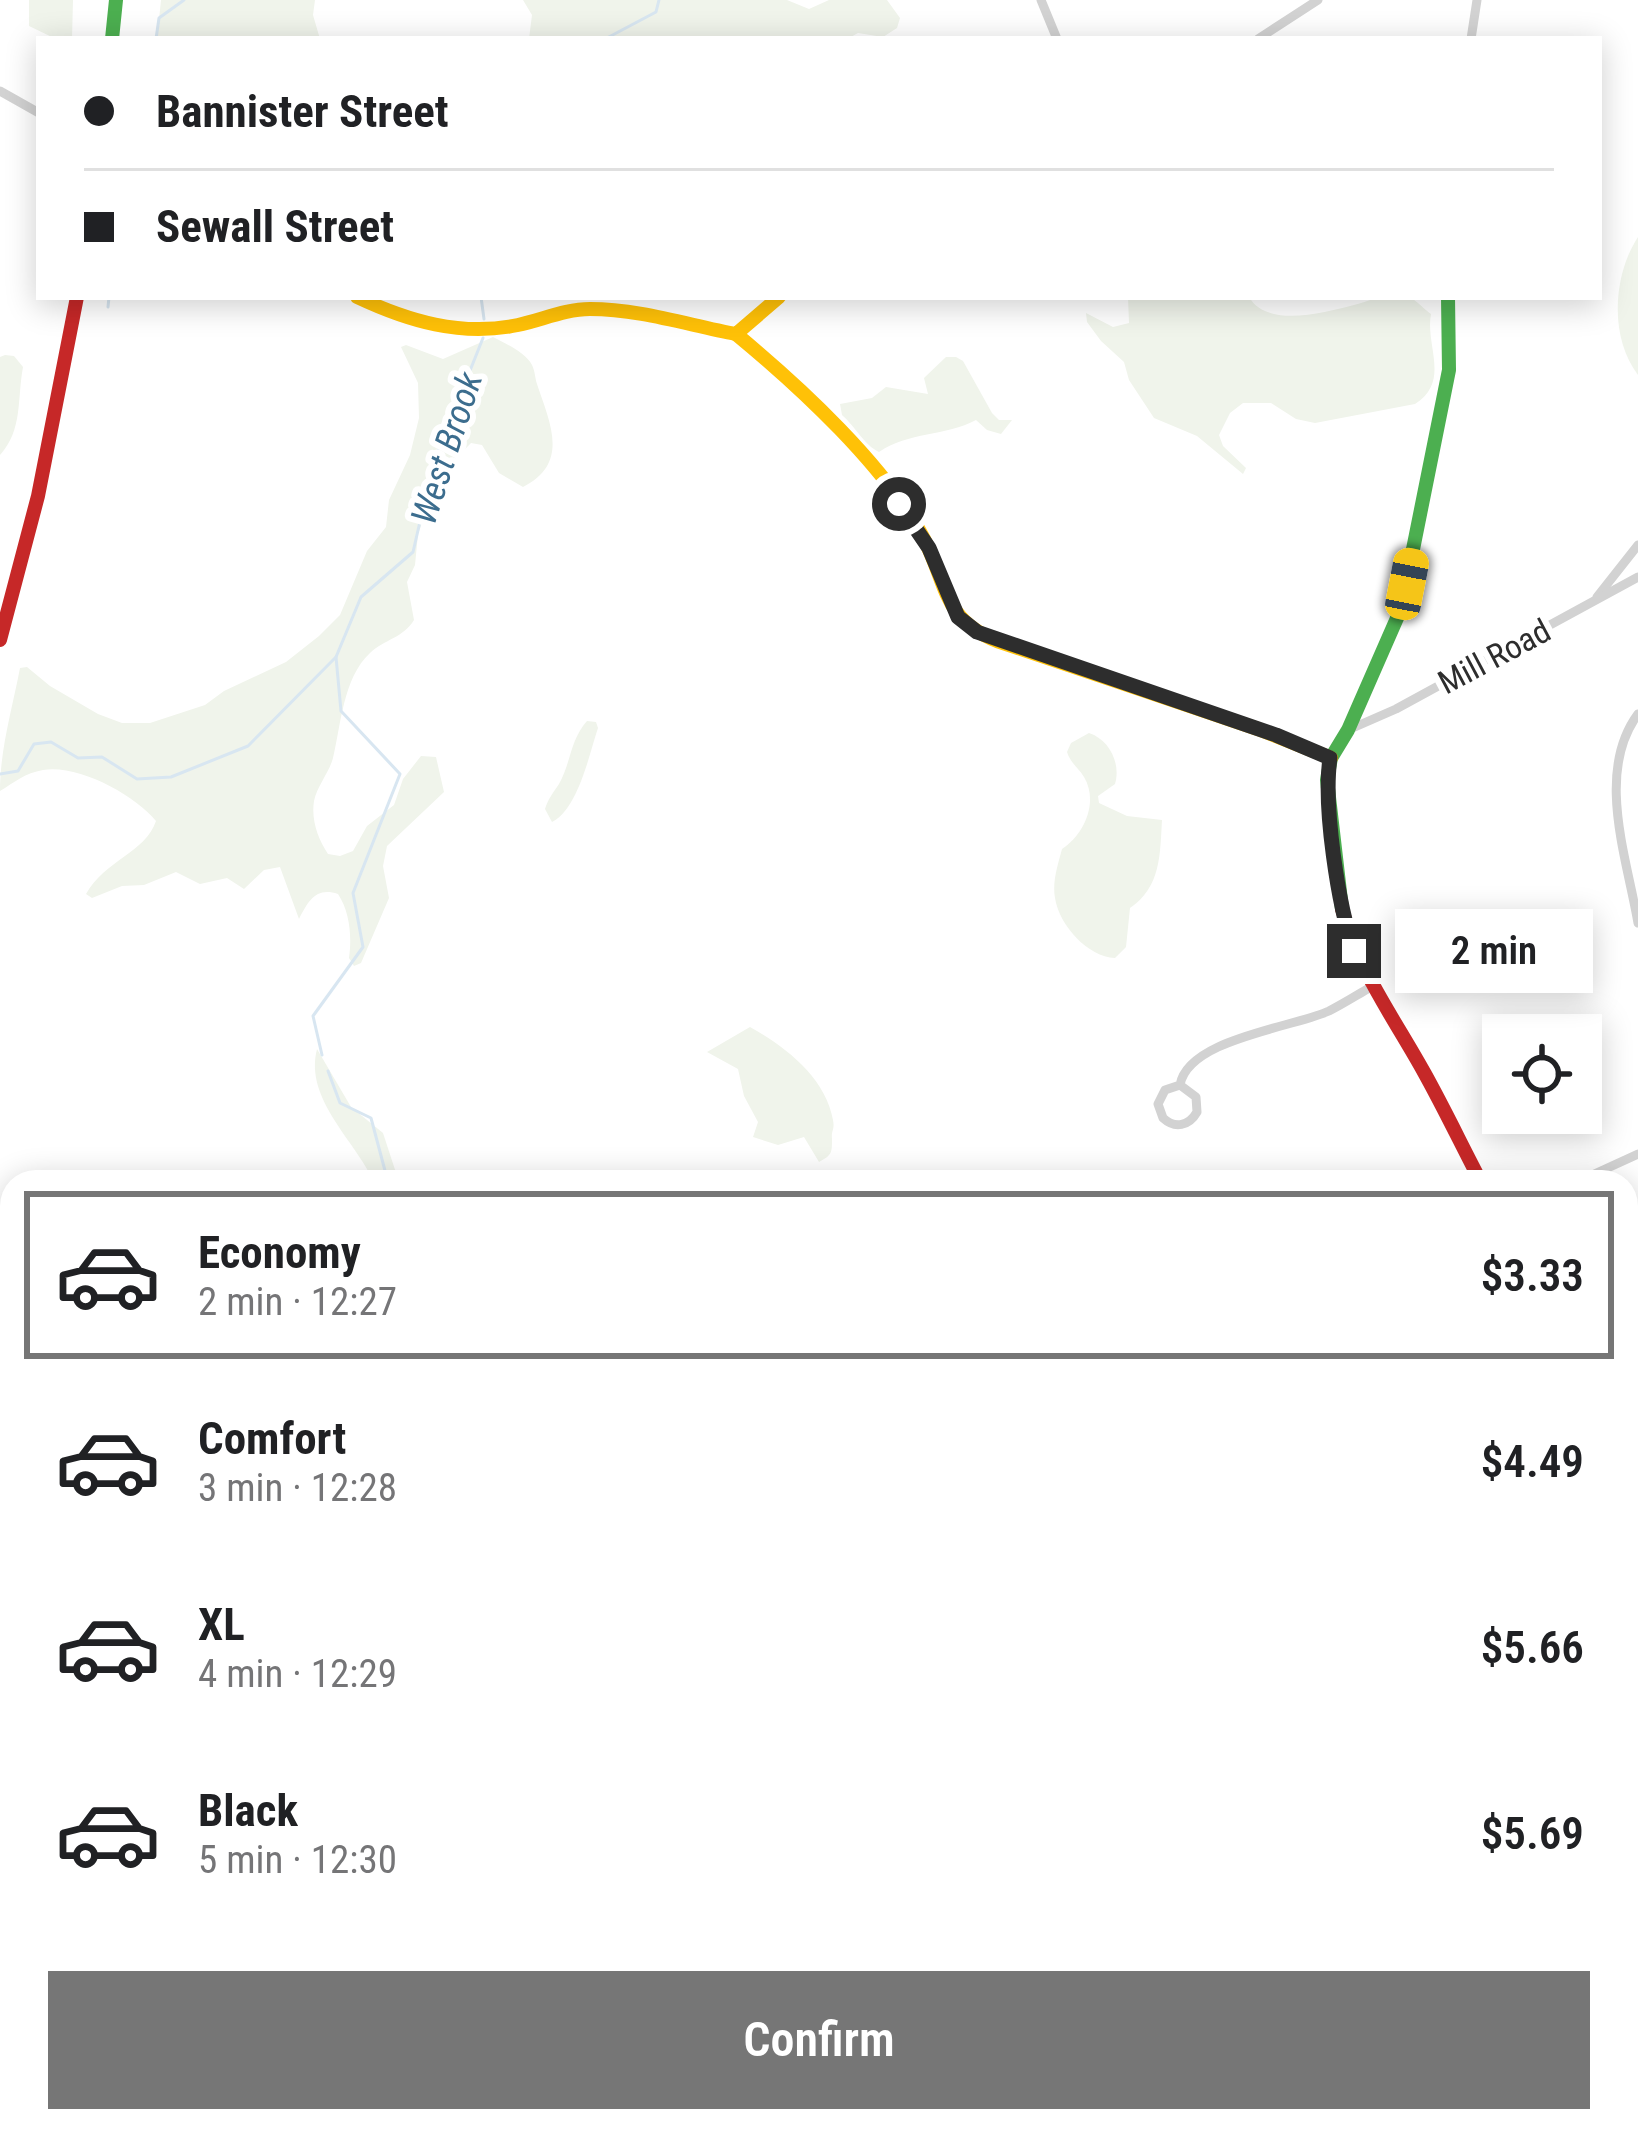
<!DOCTYPE html>
<html lang="en">
<head>
<meta charset="utf-8">
<style>
	body { margin:0; font-family:"Roboto Condensed",sans-serif; background:#f6f6f6; color:#202124; height:100vh; display:flex; flex-direction:column; font-size:45px; white-space:nowrap }
	* { box-sizing:border-box; margin:0 }
	p { font-size:39px; color:#757577 }
	.icon { flex:none; width:66px; height:66px; fill:none; stroke:currentColor; stroke-width:2; stroke-linecap:round; stroke-linejoin:round }
	.map { position:relative; flex:1; overflow:hidden }
	.side { position:absolute; left:0px; top:1170px; width:1638px; height:963px; display:flex; flex-direction:column; background:#fff; border-radius:36px 36px 0 0; box-shadow:0 6px 30px #0003 }
	.side>* { flex:none }
	.banner { position:absolute; left:36px; top:36px; width:1566px; height:264px; border-radius:0px; box-shadow:0 6px 30px #0003; display:grid; align-content:center; height:264px; padding:0 48px; background:#fff }
	.tools { position:absolute; left:1482px; top:1014px; display:grid; gap:24px }
	.tools a { display:grid; place-items:center; width:120px; height:120px; border-radius:0px; background:#fff; box-shadow:0 6px 30px #0003; font-size:60px }
	.end { position:absolute; width:54px; height:54px; margin:-27px; border:15px solid #2d2d2d; background:#fff; box-shadow:0 0 0 6px #fff }
	.from { border-radius:50% }
	.bubble { position:absolute; height:84px; border-radius:0px; background:#fff; box-shadow:0 6px 30px #0003; font-size:39px; font-weight:600; line-height:84px; text-align:center }
	.car { position:absolute; width:36px; height:72px; margin:-36px -18px; border-radius:15px; box-shadow:0 0 9px 3px #0007; background:linear-gradient(#f5c518 24%,#345 0 40%,#f5c518 0 76%,#345 0 86%,#f5c518 0) }
	.banner b { display:flex; align-items:center; gap:42px; height:114px; font-size:45px }
	.banner b+b { border-top:3px solid #e0e0e0 }
	.banner i { width:30px; height:30px; background:#202124 }
	ul { padding:21px 0 0; list-style:none }
	li { display:flex; align-items:center; gap:36px; height:168px; margin:0 24px 18px; padding:0 24px; border:6px solid transparent; border-radius:0px }
	li div { flex:1 }
	li b { display:block; font-size:45px }
	li em { font-style:normal; font-weight:600 }
	li.active { border-color:#767676 }
	li>.icon { width:108px; height:108px; stroke-width:1.5 }
	.action { display:flex; gap:24px; margin-top:auto; padding:24px 48px }
	.action a { flex:1; height:138px; border-radius:0px; background:#767676; color:#fff; font-size:48px; font-weight:600; line-height:138px; text-align:center }
	.map>svg:first-child { display:block }
</style>
</head>
<body>
<div class="map">
<svg width="1638" height="2131" viewBox="0 0 1638 2131">
	<rect width="100%" height="100%" fill="#fff"/>
	<!-- green -->
	<g fill="#f0f4eb">
		<polygon points="29,0 73,0 72,39 56,39 29,26"/>
		<polygon points="161,0 315,0 313,15 320,39 157,39"/>
		<polygon points="523,0 787,0 809,9 829,0 887,0 900,18 897,28 883,37 858,33 847,39 529,39 532,15"/>
		<path d="M1638,237V375C1609,337 1613,275 1638,237Z"/>
		<path d="M1128,297H1249C1267,328 1323,313 1354,305C1370,301 1390,290 1409,297C1415,299 1425,310 1431,314C1425,346 1451,381 1415,404L1315,423L1296,419L1271,403H1243L1230,413L1219,435L1223,446L1246,468L1243,474L1197,436L1154,418L1129,380L1124,362L1101,341L1087,322L1086,313L1113,327L1129,323Z"/>
		<path d="M493,337C506,344 525,352 532,365C535,371 535,378 537,384C549,421 571,463 523,487L499,473L482,445L471,443L439,476L418,534L415,565L407,582L414,620C403,638 385,639 370,653C343,678 341,725 333,758C329,773 317,786 314,801C311,820 318,839 328,854L340,856L353,851L367,826L394,805L403,779L421,756L436,757L444,792L387,846L383,866L389,898L361,963L354,966L349,958C352,937 350,912 338,894C316,887 309,900 299,919L280,867L264,870L244,889L227,878L200,884L176,872L144,885L122,886L92,898L86,894C105,860 145,853 156,821C135,795 78,764 43,770C25,773 15,782 0,791C0,749 12,710 20,668L27,667L50,686L98,714L122,723H150L205,705L224,691L286,662L319,636L340,615L367,551L386,527L389,500L410,455L419,418L418,383L401,347L406,345L443,359Z"/>
		<path d="M5,355L14,356L23,367C17,399 23,430 0,455V357Z"/>
		<path d="M946,357H956L963,361L992,413L999,420H1012L1001,434L987,430L976,420C946,436 908,432 879,452C864,445 855,426 842,415L840,404L872,398L886,387L928,394L924,378Z"/>
		<path d="M587,721L596,722L598,728C589,755 578,809 552,822L545,809C548,799 553,793 559,784C571,763 570,740 587,721Z"/>
		<path d="M1089,733C1110,740 1121,764 1115,784L1098,796L1099,803L1127,816L1162,820C1160,855 1161,887 1130,908L1126,947L1115,958C1088,957 1059,925 1055,898C1052,882 1058,864 1062,849C1084,835 1099,802 1084,777C1078,767 1071,764 1067,752L1071,743Z"/>
		<path d="M750,1027C785,1046 826,1078 833,1120C835,1130 831,1130 832,1139C832,1153 832,1155 819,1162L804,1137L778,1145L753,1137L758,1122L744,1096L738,1069L707,1052Z"/>
		<path d="M317,1049L351,1107L383,1133L399,1182H374C355,1140 304,1099 317,1049Z"/>
	</g>
	<g fill="none" stroke-linecap="round" stroke-linejoin="round">
		<!-- stream -->
		<g stroke="#d8e6f1" stroke-width="3">
			<polyline points="156,39 159,18 184,0"/>
			<polyline points="605,39 656,12 659,0"/>
			<polyline points="481,297 484,319"/>
			<polyline points="108,307 109,297"/>
			<polyline points="0,774 18,771 34,744 51,742 78,758 102,757 137,779 171,777 248,746 336,657"/>
			<polyline points="322,1055 313,1016 363,947 353,893 400,774 341,711 336,657 361,597 413,552 434,461 483,338"/>
			<polyline points="328,1071 340,1103 371,1118 388,1182"/>
			<polyline points="1626,1732 1638,1729"/>
			<polyline points="602,2121 604,2131"/>
			<polyline points="1586,2121 1587,2131"/>
		</g>
		<!-- street -->
		<g stroke="#d2d2d2" stroke-width="9">
			<polyline points="1041,0 1057,39"/>
			<polyline points="1258,39 1318,0"/>
			<polyline points="1471,39 1477,0"/>
			<polyline points="0,91 39,113"/>
			<polyline points="1597,597 1638,545"/>
			<path d="M1638,714C1595,772 1627,858 1638,923"/>
			<polyline points="1348,730 1396,709 1638,577"/>
			<path d="M1180,1085L1165,1090L1158,1104L1163,1118C1175,1129 1189,1126 1197,1112L1196,1097L1180,1085C1188,1039 1291,1028 1329,1011C1343,1004 1357,995 1371,987"/>
			<polyline points="1577,1182 1638,1154"/>
			<polyline points="1626,1382 1638,1386"/>
		</g>
		<!-- fast -->
		<g stroke="#4caf50" stroke-width="14">
			<polyline points="112,39 116,0"/>
			<polyline points="1342,909 1327,780 1331,758 1348,730 1401,609 1449,370 1448,297"/>
		</g>
		<!-- slow -->
		<g stroke="#ffc107" stroke-width="14">
			<path d="M357,297C408,321 461,337 518,325C542,320 565,309 590,309C639,309 688,325 736,334L779,297"/>
			<path d="M736,334C799,386 887,467 924,539C947,584 943,620 997,641L1258,729L1331,758"/>
		</g>
		<!-- jam -->
		<g stroke="#c62828" stroke-width="14">
			<polyline points="0,640 38,496 77,297"/>
			<path d="M1342,909C1360,974 1393,1016 1425,1074C1445,1110 1462,1146 1481,1182"/>
		</g>
	</g>
	<g fill="none" stroke-linecap="round" stroke-linejoin="round">
		<!-- route -->
		<path stroke="#2d2d2d" stroke-width="15" d="M899,504L929,548L958,617L977,632L1276,735L1330,758C1323,806 1338,905 1354,951"/>
	</g>
	<g text-anchor="middle" stroke-width="12" stroke-linejoin="round" paint-order="stroke">
		<!-- street labels -->
		<g font-size="33" fill="#2d2d2d" stroke="#fff">
			<text transform="translate(1494 656) rotate(-28)" y="12">Mill Road</text>
		</g>
		<!-- water labels -->
		<g font-size="36" font-style="italic" fill="#3c6d8e" stroke="#fff">
			<text transform="translate(446 448) rotate(-72)" y="13">West Brook</text>
		</g>
	</g>
</svg>
<div class="tools">
<a><svg class="icon" aria-label="locate" viewBox="0 0 24 24"><circle cx="12" cy="12" r="6"/><path d="M12 2v4M12 18v4M2 12h4M18 12h4"/></svg></a>
</div>
<i class="end from" style="left:899px;top:504px"></i>
<i class="end" style="left:1354px;top:951px"></i>
<div class="bubble" style="left:1395px;top:909px;width:198px">2 min</div>
<i class="car" style="left:1407px;top:584px;rotate:11deg"></i>
<div class="banner">
<b><i class="from"></i>Bannister Street</b>
<b><i></i>Sewall Street</b>
</div>
<section class="side">
<ul>
<li class="active"><svg class="icon" aria-label="car" viewBox="0 0 24 24"><path d="M5 17H2v-5l4-1 3-4h7l3 4 3 1v5h-3M9 17h6M6 11h13"/><circle cx="7" cy="17" r="2"/><circle cx="17" cy="17" r="2"/></svg><div><b>Economy</b><p>2 min · 12:27</p></div><em>$3.33</em></li>
<li><svg class="icon" aria-label="car" viewBox="0 0 24 24"><path d="M5 17H2v-5l4-1 3-4h7l3 4 3 1v5h-3M9 17h6M6 11h13"/><circle cx="7" cy="17" r="2"/><circle cx="17" cy="17" r="2"/></svg><div><b>Comfort</b><p>3 min · 12:28</p></div><em>$4.49</em></li>
<li><svg class="icon" aria-label="car" viewBox="0 0 24 24"><path d="M5 17H2v-5l4-1 3-4h7l3 4 3 1v5h-3M9 17h6M6 11h13"/><circle cx="7" cy="17" r="2"/><circle cx="17" cy="17" r="2"/></svg><div><b>XL</b><p>4 min · 12:29</p></div><em>$5.66</em></li>
<li><svg class="icon" aria-label="car" viewBox="0 0 24 24"><path d="M5 17H2v-5l4-1 3-4h7l3 4 3 1v5h-3M9 17h6M6 11h13"/><circle cx="7" cy="17" r="2"/><circle cx="17" cy="17" r="2"/></svg><div><b>Black</b><p>5 min · 12:30</p></div><em>$5.69</em></li>
</ul>
<div class="action"><a>Confirm</a></div>
</section>
</div>
</body>
</html>
